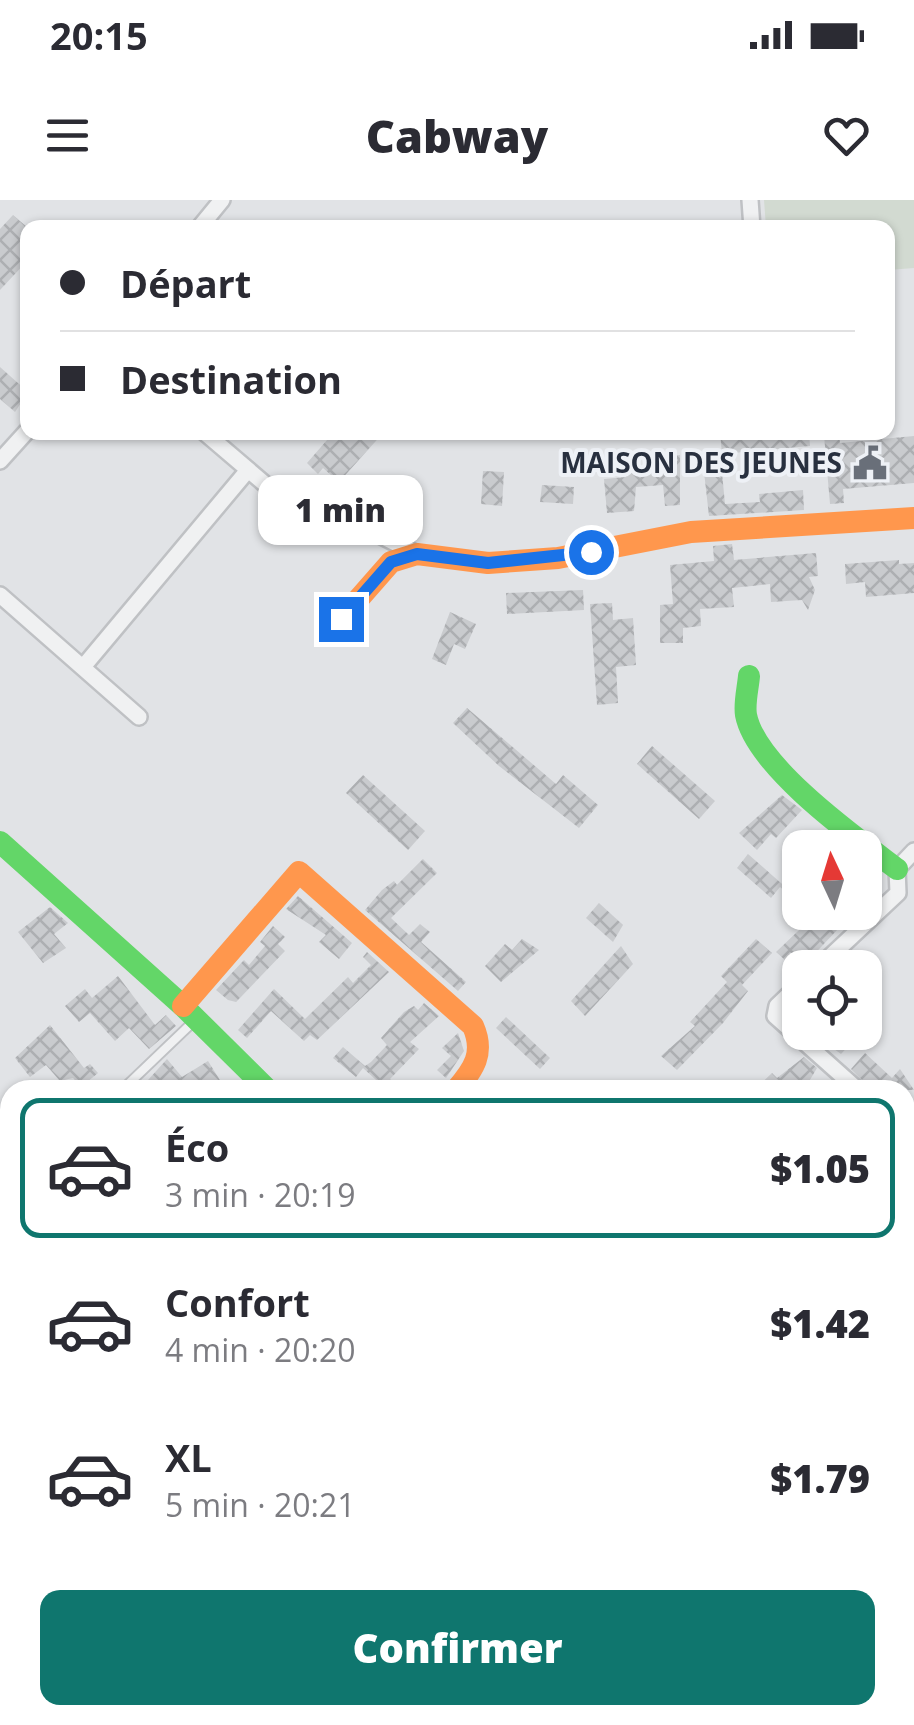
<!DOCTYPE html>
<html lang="fr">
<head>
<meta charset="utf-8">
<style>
	body { margin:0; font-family:"Open Sans",sans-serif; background:#f2f2f3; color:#2b2b33; height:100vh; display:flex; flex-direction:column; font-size:38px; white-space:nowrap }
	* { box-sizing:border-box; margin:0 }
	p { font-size:32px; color:#7c7c81 }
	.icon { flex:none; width:55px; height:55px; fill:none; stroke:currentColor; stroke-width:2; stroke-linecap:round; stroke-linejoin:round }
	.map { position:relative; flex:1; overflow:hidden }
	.sheet { position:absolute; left:0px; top:880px; width:915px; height:645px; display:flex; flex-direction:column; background:#fff; border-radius:30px 30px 0 0; box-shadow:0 2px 8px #0004 }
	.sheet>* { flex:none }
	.guide { position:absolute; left:20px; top:20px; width:875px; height:220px; border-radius:20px; box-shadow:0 2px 8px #0004; display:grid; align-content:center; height:220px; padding:0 40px; background:#fff }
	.needle { width:65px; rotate:356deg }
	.fabs { position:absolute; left:782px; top:630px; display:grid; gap:20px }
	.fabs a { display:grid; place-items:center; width:100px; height:100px; border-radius:20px; background:#fff; box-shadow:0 2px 8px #0004; font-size:50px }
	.end { position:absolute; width:45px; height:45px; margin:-22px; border:12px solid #1a73e8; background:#fff; box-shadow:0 0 0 5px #fff }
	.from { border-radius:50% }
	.bubble { position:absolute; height:70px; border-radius:20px; background:#fff; box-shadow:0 2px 8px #0004; font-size:32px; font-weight:800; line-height:70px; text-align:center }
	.guide b { display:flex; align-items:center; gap:35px; height:95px; font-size:38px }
	.guide b+b { border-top:2px solid #e1e1e2 }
	.guide i { width:25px; height:25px; background:#2b2b33 }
	ul { padding:18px 0 0; list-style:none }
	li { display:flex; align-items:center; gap:30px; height:140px; margin:0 20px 15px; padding:0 20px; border:5px solid transparent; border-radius:20px }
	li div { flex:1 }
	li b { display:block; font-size:38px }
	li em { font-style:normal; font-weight:800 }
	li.current { border-color:#0f766e }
	li>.icon { width:90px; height:90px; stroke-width:1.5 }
	.action { display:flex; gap:20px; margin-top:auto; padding:20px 40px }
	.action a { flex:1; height:115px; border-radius:20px; background:#0f766e; color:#fff; font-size:40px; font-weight:800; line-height:115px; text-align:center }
	.status { display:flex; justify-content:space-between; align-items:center; height:70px; padding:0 50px; background:#fff; direction:ltr }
	.status svg { height:28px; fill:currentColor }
	header { display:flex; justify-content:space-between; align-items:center; height:130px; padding:0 40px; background:#fff; font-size:45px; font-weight:800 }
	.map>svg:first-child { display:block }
</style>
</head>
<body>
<div class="status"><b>20:15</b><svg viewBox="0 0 49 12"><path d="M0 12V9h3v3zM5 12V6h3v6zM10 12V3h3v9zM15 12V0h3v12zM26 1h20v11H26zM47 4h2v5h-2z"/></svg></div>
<header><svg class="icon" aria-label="menu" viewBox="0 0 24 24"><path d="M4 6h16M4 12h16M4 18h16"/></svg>Cabway<svg class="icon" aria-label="heart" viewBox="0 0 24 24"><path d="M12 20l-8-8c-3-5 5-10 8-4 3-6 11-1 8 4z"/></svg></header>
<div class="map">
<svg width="914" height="1525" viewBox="0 0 914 1525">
	<defs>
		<pattern id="building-cross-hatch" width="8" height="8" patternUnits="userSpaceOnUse" patternTransform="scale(2.5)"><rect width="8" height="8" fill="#c9cbce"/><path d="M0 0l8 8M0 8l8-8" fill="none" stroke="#adafb2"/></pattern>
	</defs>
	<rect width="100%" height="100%" fill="#e1e3e6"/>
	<!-- park -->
	<polygon fill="#d2dad1" points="764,0 914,0 914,68 888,70 888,28 766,27"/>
	<!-- building -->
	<g fill="url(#building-cross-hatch)">
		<polygon points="13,15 28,28 28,60 0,90 0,29"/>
		<polygon points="0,167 28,192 15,212 0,199"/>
		<polygon points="334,232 384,232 339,282 323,268 318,274 307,263"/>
		<polygon points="720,232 809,232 810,246 722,254"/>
		<polygon points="839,234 840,243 914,236 914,283 843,289 844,303 830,304 824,235"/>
		<polygon points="680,255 680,305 665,306 663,285 636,287 634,311 607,313 604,279 626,277 625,268 655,266 655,257"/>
		<polygon points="721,262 725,304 760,302 759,294 803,290 804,310 709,316 703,263"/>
		<polygon points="483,271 504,272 502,306 481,304"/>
		<polygon points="542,285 574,287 573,304 540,302"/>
		<polygon points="732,344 734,360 816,353 818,376 809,377 815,390 808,410 802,400 771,402 770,384 732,388 734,407 700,409 701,426 683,428 683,443 660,443 660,405 673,404 670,365 714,361 713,346"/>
		<polygon points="899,360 899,364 914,363 914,393 866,397 865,382 846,384 845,364"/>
		<polygon points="583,390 584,410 507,414 506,393"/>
		<polygon points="612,403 613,420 633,418 636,465 616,467 618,503 597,505 590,404"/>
		<polygon points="450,412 476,424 465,449 454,444 446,465 432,459"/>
		<polygon points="467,508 556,584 563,575 598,605 579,628 499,566 453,523"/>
		<polygon points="652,546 715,601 699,619 637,564"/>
		<polygon points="363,575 425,631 408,650 346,593"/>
		<polygon points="782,595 802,610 776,638 771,634 757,650 739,633"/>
		<polygon points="748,654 782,684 800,664 800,688 792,697 780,687 771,698 737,668"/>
		<polygon points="423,659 437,673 391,718 409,735 420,724 430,732 421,742 466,782 458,791 365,710 382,690 394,681 397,685"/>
		<polygon points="298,696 352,743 339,759 319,742 326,735 286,709"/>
		<polygon points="599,703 623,725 613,742 586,718"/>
		<polygon points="50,707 68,723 54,734 66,748 43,763 18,732"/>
		<polygon points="818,712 854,712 806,763 803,760 795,769 776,752"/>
		<polygon points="273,726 285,737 278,744 285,751 236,802 228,800 216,790 244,760 249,765 265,746 260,742"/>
		<polygon points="522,739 539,750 501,782 485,766 505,744 512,750"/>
		<polygon points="756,739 772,753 742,785 748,791 723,823 677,870 661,856 695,826 690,822 727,782 721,776"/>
		<polygon points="621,746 633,764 585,816 571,801"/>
		<polygon points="367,752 389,772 317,840 310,835 304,841 271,811 247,838 238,830 274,789 305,819 348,777 353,783 371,765 363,757"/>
		<polygon points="118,776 155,825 166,815 176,826 149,849 129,828 115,841 90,813 79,822 65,806 85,789 92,798"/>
		<polygon points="424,803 439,816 410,842 419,849 390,879 403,890 387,890 363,868 356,877 333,858 343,847 365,866 371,862 387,845 381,838 404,812 414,806 418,810"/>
		<polygon points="506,817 550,858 540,869 496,828"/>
		<polygon points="50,825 84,868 90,864 98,873 81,887 73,878 60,881 46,865 30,877 15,858"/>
		<polygon points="810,832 848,832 855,839 841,854"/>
		<polygon points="458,833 464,851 446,878 437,870 451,856 442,848"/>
		<polygon points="865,853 892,878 900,869 914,890 872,890 851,869"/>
		<polygon points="804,857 817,868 804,890 754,890 772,873 777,878"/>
		<polygon points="167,859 182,877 208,861 223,885 215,890 139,890"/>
	</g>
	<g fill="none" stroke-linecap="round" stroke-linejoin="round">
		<!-- lane casing -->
		<g stroke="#bfc1c4" stroke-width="12">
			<g id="lane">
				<polyline points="122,890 193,822"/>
				<polyline points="0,1066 10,1063"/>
			</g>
		</g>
		<!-- street casing -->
		<g stroke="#bfc1c4" stroke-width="20">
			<g id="street">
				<polyline points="750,0 752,28"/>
				<polyline points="199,28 222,0"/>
				<polyline points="204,232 273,291 362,326 417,354"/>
				<polyline points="0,261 28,230"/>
				<polyline points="0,395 139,517"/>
				<polyline points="83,467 248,270"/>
				<polyline points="818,768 898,693 897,669 914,651"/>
				<polyline points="800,784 777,806 775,816 858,890"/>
				<polyline points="905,933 914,941"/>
				<polyline points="905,1055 914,1046"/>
				<polyline points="0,1096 10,1130"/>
				<polyline points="905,1223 914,1231"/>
				<polyline points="0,1378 10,1375"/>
				<polyline points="905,1379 914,1395"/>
				<polyline points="86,1515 88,1525"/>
				<polyline points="380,1515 382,1525"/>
			</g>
		</g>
		<!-- lane -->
		<use href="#lane" stroke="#f0f1f2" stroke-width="8"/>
		<!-- street -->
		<use href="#street" stroke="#f0f1f2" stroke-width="15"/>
		<!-- fast -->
		<g stroke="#63d668" stroke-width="22">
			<path d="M749,476C748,488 744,503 746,515C756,567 856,638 897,669"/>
			<polyline points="0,642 183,806 268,890"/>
		</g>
		<!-- slow -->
		<g stroke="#ff974d" stroke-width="22">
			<polyline points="341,419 391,362 417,354 488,363 558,358 691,332 914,318"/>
			<path d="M183,806L299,672L473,826C485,853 474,869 456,890"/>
			<polyline points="905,1342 914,1332"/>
		</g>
	</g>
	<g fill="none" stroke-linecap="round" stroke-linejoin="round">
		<!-- route -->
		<polyline stroke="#1a73e8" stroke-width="12" points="341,419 391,362 417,354 488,363 591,352"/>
	</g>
	<!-- icons -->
	<defs>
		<g id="civic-bare" transform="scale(2.7)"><path d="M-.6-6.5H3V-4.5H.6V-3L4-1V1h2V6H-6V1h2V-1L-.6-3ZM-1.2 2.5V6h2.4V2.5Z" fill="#696f79" stroke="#eef1f6" stroke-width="2.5" paint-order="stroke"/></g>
	</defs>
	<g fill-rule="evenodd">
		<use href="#civic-bare" x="870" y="263"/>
	</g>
	<g text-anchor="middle" stroke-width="8" stroke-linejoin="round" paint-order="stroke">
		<!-- poi labels -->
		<g font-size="28" font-weight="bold" fill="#28303f" stroke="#eef1f6" text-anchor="end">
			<text x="842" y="273">MAISON DES JEUNES</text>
		</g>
	</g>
</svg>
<div class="fabs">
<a><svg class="needle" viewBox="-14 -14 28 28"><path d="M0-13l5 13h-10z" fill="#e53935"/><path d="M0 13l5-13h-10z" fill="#7c7c81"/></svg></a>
<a><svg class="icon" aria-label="locate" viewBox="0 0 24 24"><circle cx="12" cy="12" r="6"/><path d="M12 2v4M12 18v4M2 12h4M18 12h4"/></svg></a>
</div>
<i class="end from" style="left:591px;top:352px"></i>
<i class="end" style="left:341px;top:419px"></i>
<div class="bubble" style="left:258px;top:275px;width:165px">1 min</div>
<div class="guide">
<b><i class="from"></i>Départ</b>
<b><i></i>Destination</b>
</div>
<section class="sheet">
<ul>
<li class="current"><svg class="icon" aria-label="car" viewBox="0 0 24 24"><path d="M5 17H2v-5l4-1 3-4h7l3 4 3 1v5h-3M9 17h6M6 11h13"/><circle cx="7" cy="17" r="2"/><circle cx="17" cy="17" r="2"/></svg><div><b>Éco</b><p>3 min · 20:19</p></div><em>$1.05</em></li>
<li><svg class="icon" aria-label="car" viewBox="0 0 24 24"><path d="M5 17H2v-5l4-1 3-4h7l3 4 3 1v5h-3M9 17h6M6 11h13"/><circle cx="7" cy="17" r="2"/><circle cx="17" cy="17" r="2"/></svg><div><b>Confort</b><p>4 min · 20:20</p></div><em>$1.42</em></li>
<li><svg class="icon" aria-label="car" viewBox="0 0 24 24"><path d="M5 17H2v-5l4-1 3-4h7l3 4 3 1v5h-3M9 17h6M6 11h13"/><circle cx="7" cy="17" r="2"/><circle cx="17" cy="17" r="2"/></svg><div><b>XL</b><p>5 min · 20:21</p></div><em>$1.79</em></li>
</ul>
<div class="action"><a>Confirmer</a></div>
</section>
</div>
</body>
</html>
